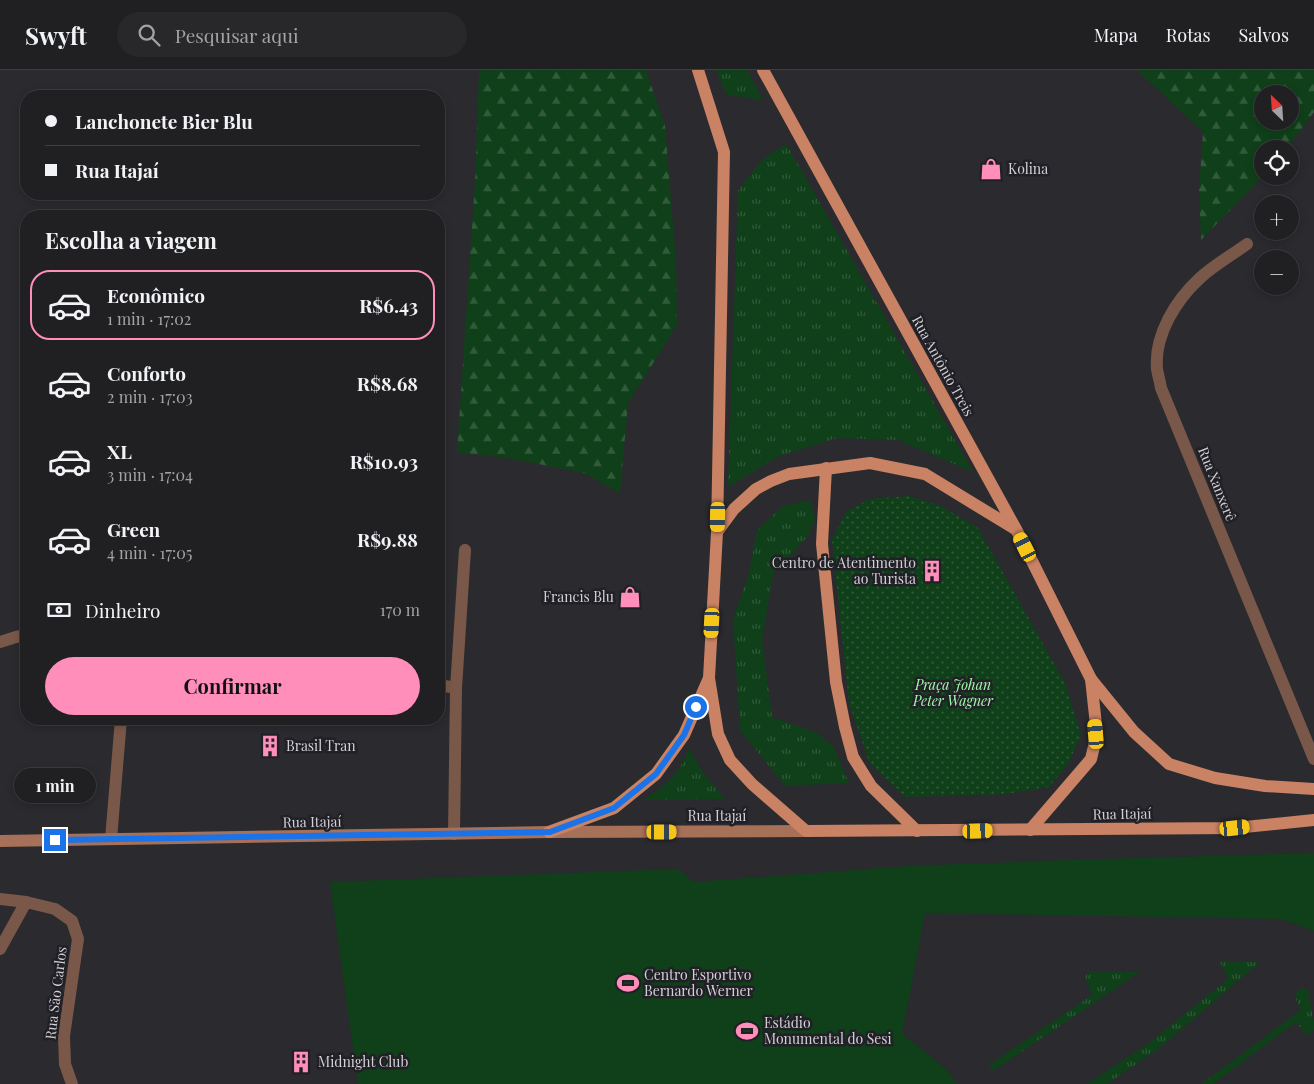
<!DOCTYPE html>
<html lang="pt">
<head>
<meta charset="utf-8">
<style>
	body { margin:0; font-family:"Playfair Display",serif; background:#28282b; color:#f1f3f6; height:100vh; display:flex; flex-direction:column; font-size:19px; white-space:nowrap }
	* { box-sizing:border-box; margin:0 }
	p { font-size:16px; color:#a2a3a6 }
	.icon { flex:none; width:28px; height:28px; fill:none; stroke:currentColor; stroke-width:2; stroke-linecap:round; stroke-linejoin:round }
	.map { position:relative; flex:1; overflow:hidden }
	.sheet { position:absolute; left:20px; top:140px; width:425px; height:515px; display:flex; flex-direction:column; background:#202023; border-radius:20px; box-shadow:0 2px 8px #0003,0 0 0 1px #3d3e41 }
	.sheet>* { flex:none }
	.guide { position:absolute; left:20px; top:20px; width:425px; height:110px; border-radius:20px; box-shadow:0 2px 8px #0003,0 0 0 1px #3d3e41; display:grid; align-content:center; height:110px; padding:0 25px; background:#202023 }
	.needle { width:32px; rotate:335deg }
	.tools { position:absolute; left:1254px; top:15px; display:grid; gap:10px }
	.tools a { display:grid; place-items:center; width:45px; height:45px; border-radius:50%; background:#202023; box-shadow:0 2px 8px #0003,0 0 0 1px #3d3e41; font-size:25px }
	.end { position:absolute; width:22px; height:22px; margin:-11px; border:6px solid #1a73e8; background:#fff; box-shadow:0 0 0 2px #fff }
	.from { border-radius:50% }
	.bubble { position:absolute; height:35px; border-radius:18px; background:#202023; box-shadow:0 2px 8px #0003,0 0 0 1px #3d3e41; font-size:16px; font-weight:700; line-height:35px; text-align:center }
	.car { position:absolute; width:15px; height:30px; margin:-15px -8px; border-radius:6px; box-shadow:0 0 4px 1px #0007; background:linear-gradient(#f5c518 24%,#345 0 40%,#f5c518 0 76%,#345 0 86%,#f5c518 0) }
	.guide b { display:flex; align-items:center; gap:18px; height:48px; font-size:19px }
	.guide b+b { border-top:1px solid #3d3e41 }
	.guide i { width:12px; height:12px; background:#f1f3f6 }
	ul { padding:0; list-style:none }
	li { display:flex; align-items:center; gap:15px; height:70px; margin:0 10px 8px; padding:0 15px; border:2px solid transparent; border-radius:20px }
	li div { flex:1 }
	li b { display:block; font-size:19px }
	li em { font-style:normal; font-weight:700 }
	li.current { border-color:#ff8eba }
	li>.icon { width:45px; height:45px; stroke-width:1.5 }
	h2 { padding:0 25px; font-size:22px; line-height:60px }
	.pay { display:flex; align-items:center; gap:12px; height:55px; padding:0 25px; font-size:19px }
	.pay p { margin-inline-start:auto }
	.action { display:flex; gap:10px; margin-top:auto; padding:10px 25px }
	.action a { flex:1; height:58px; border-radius:30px; background:#ff8eba; color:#111; font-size:20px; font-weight:700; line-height:58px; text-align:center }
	header { display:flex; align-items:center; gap:30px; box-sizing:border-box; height:70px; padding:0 25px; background:#202023; border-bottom:1px solid #3d3e41 }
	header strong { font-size:24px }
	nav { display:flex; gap:28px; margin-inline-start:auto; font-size:18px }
	.search { width:350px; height:45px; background:#28282b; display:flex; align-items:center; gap:12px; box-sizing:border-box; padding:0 18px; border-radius:28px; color:#a2a3a6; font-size:19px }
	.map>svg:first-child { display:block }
</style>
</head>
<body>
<header>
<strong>Swyft</strong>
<div class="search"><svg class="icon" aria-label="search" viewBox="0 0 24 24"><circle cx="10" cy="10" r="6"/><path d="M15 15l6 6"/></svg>Pesquisar aqui</div>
<nav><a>Mapa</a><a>Rotas</a><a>Salvos</a></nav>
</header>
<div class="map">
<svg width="1314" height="1014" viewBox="0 0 1314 1014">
	<defs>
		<pattern id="grass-tufts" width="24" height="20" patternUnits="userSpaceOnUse" patternTransform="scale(1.25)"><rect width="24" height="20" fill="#0f4019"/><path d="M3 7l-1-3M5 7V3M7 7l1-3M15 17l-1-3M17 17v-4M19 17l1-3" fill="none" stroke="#315b3a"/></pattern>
		<pattern id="forest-firs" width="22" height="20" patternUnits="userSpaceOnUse" patternTransform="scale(1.25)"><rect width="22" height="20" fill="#0f4019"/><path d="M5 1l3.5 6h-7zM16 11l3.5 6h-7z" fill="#315b3a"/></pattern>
		<pattern id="park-dots" width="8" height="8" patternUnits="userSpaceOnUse" patternTransform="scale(1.25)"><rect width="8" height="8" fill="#0f4019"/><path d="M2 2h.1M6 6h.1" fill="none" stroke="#315b3a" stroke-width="1.8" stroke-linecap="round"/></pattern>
	</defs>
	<rect width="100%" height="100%" fill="#2a2a2f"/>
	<!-- grass -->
	<g fill="url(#grass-tufts)">
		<polygon points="716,0 747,0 763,30 727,25"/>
		<path d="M787,74V75L973,402L898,370L837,368L779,386L728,417L738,121C754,99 762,86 787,74Z"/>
		<polygon points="810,430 815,448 808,466 773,504 762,570 772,647 817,663 833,676 849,713 785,716 740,660 733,549 748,507 757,460 783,436"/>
		<path d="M689,678L702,701L725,729L643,730C667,715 679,705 689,678Z"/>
		<polygon points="1220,892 1260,892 1160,978 1107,1014 1087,1014 1150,972 1228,909"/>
		<polygon points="1090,902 1140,902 993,1001 989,995 1092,925 1085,906"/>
		<polygon points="1301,918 1308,920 1314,954 1314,960 1307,966 1296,952 1213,1014 1201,1014 1301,940 1294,925"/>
	</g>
	<!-- forest -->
	<g fill="url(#forest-firs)" fill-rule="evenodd">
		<polygon points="479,0 646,0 665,56 676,191 677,255 628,333 620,423 584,403 508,388 457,382 475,112"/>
		<path d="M1137,0H1314V42L1286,79H1262L1263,106L1201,170L1199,120L1203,62ZM1262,24H1290V51H1262Z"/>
	</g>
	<!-- park -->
	<polygon fill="url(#park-dots)" points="909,426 941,436 978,458 1065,613 1081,665 1068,694 1049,717 1006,724 905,727 869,692 849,633 832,469 847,441 870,429"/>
	<!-- pitch -->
	<polygon fill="#0f4019" points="1314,783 1314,861 1282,849 925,843 902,964 946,999 957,1014 358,1014 330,812 678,799 694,812 907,796 1071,790"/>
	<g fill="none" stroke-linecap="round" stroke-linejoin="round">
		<!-- lane -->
		<polyline stroke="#7a5849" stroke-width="12" points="111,769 121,649"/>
		<!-- street -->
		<g stroke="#7a5849" stroke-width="12">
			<path d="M1247,174C1232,185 1214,195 1200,208C1176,230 1154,265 1157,299C1158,305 1160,312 1161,318L1314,689"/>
			<polyline points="0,572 16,567 26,565"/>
			<polyline points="439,615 456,618"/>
			<polyline points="454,764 456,618 465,480"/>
			<polyline points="0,829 26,832 55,839 72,851 78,869 64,966 65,994 72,1014"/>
			<polyline points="0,879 26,832"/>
		</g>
		<!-- secondary -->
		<polyline stroke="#a77058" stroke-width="12" points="0,771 549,762 806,761"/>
		<!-- primary -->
		<g stroke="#c98263" stroke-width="12">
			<polyline points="698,0 724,82 717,462 709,608 718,664 730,690 752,714 806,761 1235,758 1314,750"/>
			<polyline points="763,0 1017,461 1091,609 1134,662 1169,694 1215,708 1265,716 1314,719"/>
			<polyline points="826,398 822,474 836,612 845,657 853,687 871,716 917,761"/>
			<polyline points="717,462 734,439 756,419 771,411 789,404 870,393 925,404 1015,459"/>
			<polyline points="1030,760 1091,689 1097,664 1091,609"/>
			<polyline points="549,762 614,738 656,704 684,665 709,608"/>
		</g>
	</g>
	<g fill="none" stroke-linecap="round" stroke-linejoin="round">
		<!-- route -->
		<polyline stroke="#1a73e8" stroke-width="6" points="55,770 550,762 614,738 656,704 684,665 696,637"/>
	</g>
	<!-- icons -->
	<defs>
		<g id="shop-bare" transform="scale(1.725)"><path d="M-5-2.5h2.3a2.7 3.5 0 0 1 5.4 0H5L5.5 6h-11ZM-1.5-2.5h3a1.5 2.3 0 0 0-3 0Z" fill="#ff8eba" stroke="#212026" stroke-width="2.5" paint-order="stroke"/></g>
		<g id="building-bare" transform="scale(1.725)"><path d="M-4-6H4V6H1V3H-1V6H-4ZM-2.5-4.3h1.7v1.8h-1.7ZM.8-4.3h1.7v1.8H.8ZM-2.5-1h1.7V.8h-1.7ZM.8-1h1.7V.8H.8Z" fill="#ff8eba" stroke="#212026" stroke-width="2.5" paint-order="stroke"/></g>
		<g id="stadium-bare" transform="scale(1.725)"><path d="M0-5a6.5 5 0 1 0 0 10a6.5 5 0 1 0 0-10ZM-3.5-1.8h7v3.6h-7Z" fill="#ff8eba" stroke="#212026" stroke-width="2.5" paint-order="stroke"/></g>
	</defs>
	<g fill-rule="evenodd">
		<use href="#shop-bare" x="991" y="99"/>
		<use href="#building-bare" x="932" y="501"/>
		<use href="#shop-bare" x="630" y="527"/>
		<use href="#building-bare" x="270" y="676"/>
		<use href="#stadium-bare" x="628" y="913"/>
		<use href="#stadium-bare" x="747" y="961"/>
		<use href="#building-bare" x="301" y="992"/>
	</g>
	<g text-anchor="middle" stroke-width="5" stroke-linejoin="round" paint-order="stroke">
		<!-- poi labels -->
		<g font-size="14" fill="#d1d0d4" stroke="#212026" text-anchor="start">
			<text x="1008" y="104">Kolina</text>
			<text x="916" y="498" text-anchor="end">Centro de Atentimento<tspan x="916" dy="16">ao Turista</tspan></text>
			<text x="614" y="532" text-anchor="end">Francis Blu</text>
			<text x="286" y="681">Brasil Tran</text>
			<text x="644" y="910">Centro Esportivo<tspan x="644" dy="16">Bernardo Werner</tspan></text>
			<text x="764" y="958">Estádio<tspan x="764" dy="16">Monumental do Sesi</tspan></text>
			<text x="318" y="997">Midnight Club</text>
		</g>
		<!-- street labels -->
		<g font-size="14" fill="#d1d0d4" stroke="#212026">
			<text transform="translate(943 296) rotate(61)" y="5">Rua Antônio Treis</text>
			<text transform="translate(1217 414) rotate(68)" y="5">Rua Xanxerê</text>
			<text transform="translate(1122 744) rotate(-1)" y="5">Rua Itajaí</text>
			<text x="717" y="751">Rua Itajaí</text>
			<text transform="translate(312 752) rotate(-1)" y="5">Rua Itajaí</text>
			<text transform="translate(56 923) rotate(-83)" y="5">Rua São Carlos</text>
		</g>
		<!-- park labels -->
		<g font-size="14" font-style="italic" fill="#9dfba8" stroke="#212026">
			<text x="953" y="620">Praça Johan<tspan x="953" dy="16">Peter Wagner</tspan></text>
		</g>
	</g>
</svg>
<div class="tools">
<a><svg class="needle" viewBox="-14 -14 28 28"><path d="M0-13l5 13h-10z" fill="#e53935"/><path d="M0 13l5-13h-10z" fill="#a2a3a6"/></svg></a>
<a><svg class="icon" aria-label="locate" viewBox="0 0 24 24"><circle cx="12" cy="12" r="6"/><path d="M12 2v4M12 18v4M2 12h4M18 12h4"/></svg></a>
<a>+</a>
<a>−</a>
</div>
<i class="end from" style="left:696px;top:637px"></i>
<i class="end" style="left:55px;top:770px"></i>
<div class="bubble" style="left:14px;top:698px;width:82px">1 min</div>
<i class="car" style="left:718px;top:447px;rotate:181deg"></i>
<i class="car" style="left:1025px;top:477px;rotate:333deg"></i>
<i class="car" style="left:712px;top:553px;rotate:183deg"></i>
<i class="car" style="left:1096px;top:664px;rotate:355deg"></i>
<i class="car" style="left:1235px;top:758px;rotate:84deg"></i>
<i class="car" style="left:978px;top:761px;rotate:88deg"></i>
<i class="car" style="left:662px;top:762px;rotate:90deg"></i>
<div class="guide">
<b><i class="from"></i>Lanchonete Bier Blu</b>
<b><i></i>Rua Itajaí</b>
</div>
<section class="sheet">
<h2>Escolha a viagem</h2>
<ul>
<li class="current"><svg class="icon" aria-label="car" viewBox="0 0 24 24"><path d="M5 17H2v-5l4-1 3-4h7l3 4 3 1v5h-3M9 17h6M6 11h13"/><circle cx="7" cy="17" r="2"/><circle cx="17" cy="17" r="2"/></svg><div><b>Econômico</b><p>1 min · 17:02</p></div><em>R$6.43</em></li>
<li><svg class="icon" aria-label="car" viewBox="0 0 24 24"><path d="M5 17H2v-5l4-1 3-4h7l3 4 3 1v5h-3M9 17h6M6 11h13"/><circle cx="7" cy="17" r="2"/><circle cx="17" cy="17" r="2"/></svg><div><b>Conforto</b><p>2 min · 17:03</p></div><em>R$8.68</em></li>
<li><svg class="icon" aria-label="car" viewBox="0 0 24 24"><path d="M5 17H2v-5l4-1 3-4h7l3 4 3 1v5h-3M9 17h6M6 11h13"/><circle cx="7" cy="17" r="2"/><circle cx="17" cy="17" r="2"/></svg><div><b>XL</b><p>3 min · 17:04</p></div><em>R$10.93</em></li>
<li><svg class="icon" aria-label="car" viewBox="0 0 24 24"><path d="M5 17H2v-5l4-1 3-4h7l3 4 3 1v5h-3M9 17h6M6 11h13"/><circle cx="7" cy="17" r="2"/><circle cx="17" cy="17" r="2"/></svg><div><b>Green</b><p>4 min · 17:05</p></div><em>R$9.88</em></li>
</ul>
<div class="pay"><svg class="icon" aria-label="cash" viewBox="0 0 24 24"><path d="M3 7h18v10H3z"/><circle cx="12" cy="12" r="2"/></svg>Dinheiro<p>170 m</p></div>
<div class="action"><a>Confirmar</a></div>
</section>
</div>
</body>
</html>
